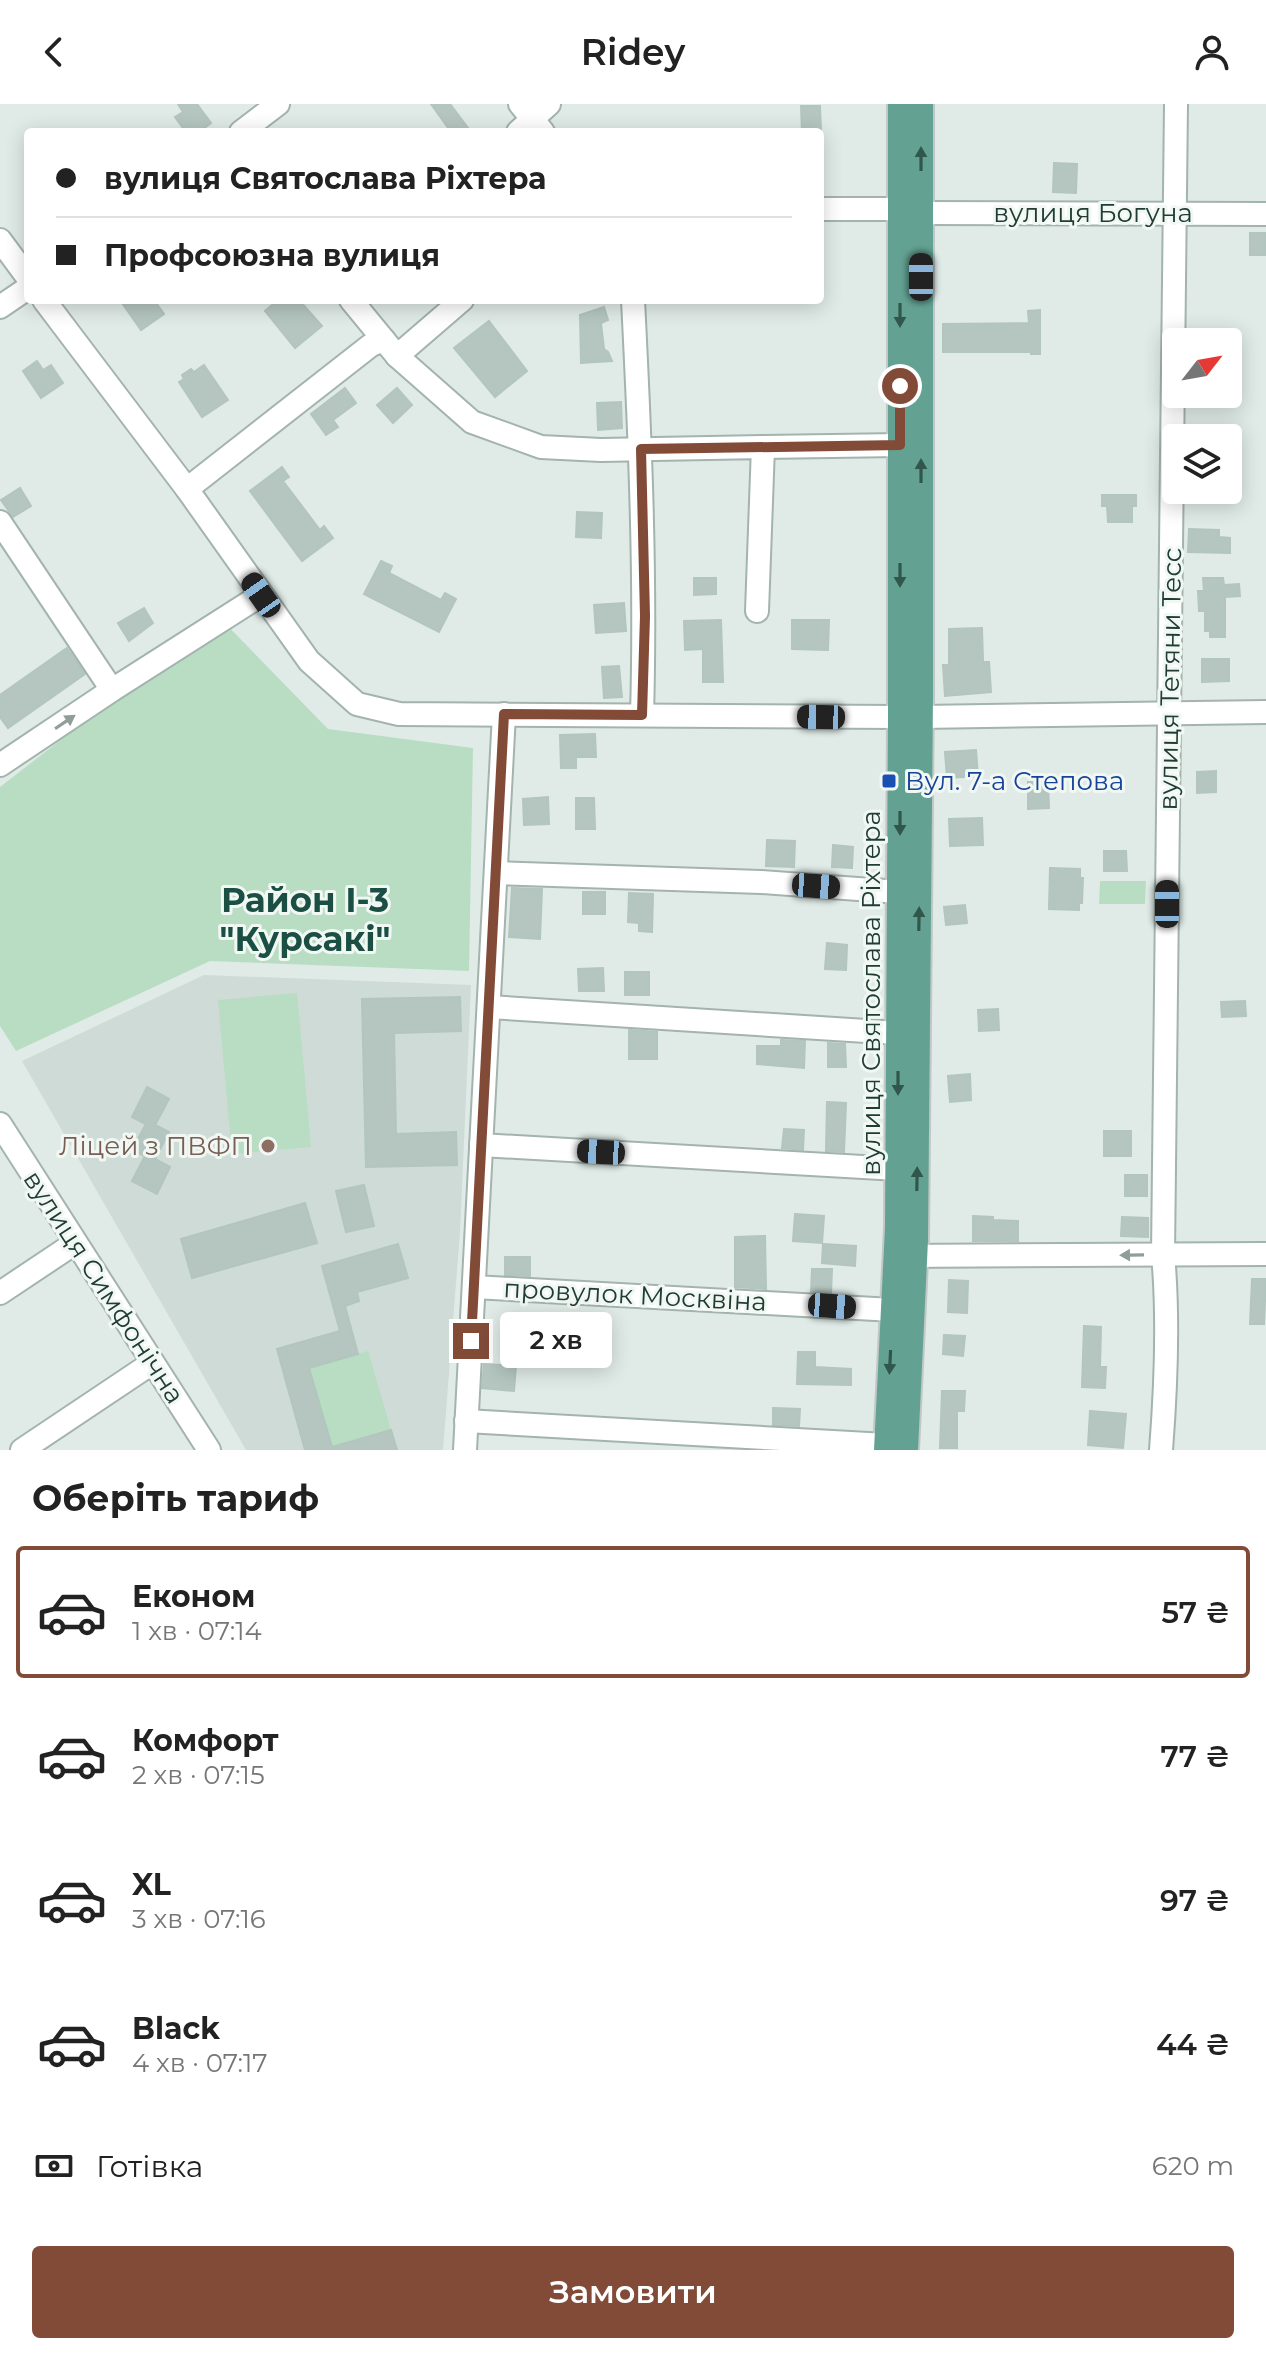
<!DOCTYPE html>
<html lang="uk">
<head>
<meta charset="utf-8">
<style>
	body { margin:0; font-family:Montserrat,sans-serif; background:#f2f2f2; color:#222; height:100vh; display:flex; flex-direction:column; font-size:30px; white-space:nowrap }
	* { box-sizing:border-box; margin:0 }
	p { font-size:26px; color:#767676 }
	.icon { flex:none; width:44px; height:44px; fill:none; stroke:currentColor; stroke-width:2; stroke-linecap:round; stroke-linejoin:round }
	.map { position:relative; height:1346px; overflow:hidden }
	.details { display:flex; flex-direction:column; background:#fff; flex:1 }
	.details>* { flex:none }
	.guide { position:absolute; left:24px; top:24px; width:800px; height:176px; border-radius:8px; box-shadow:0 4px 20px #0003; display:grid; align-content:center; height:176px; padding:0 32px; background:#fff }
	.needle { width:52px; rotate:59deg }
	.tools { position:absolute; left:1162px; top:224px; display:grid; gap:16px }
	.tools a { display:grid; place-items:center; width:80px; height:80px; border-radius:8px; background:#fff; box-shadow:0 4px 20px #0003; font-size:40px }
	.end { position:absolute; width:36px; height:36px; margin:-18px; border:10px solid #814b38; background:#fff; box-shadow:0 0 0 4px #fff }
	.from { border-radius:50% }
	.bubble { position:absolute; height:56px; border-radius:8px; background:#fff; box-shadow:0 4px 20px #0003; font-size:26px; font-weight:600; line-height:56px; text-align:center }
	.car { position:absolute; width:24px; height:48px; margin:-24px -12px; border-radius:10px; box-shadow:0 0 6px 2px #0007; background:linear-gradient(#222 24%,#8ab4d8 0 40%,#222 0 76%,#8ab4d8 0 86%,#222 0) }
	.guide b { display:flex; align-items:center; gap:28px; height:76px; font-size:30px }
	.guide b+b { border-top:2px solid #e0e0e0 }
	.guide i { width:20px; height:20px; background:#222 }
	ul { padding:0; list-style:none }
	li { display:flex; align-items:center; gap:24px; height:132px; margin:0 16px 12px; padding:0 16px; border:4px solid transparent; border-radius:8px }
	li div { flex:1 }
	li b { display:block; font-size:30px }
	li em { font-style:normal; font-weight:600 }
	li.current { border-color:#814b38 }
	li>.icon { width:72px; height:72px; stroke-width:1.5 }
	h2 { padding:0 32px; font-size:36px; line-height:96px }
	.pay { display:flex; align-items:center; gap:20px; height:88px; padding:0 32px; font-size:30px }
	.pay p { margin-inline-start:auto }
	.action { display:flex; gap:16px; margin-top:auto; padding:16px 32px }
	.action a { flex:1; height:92px; border-radius:8px; background:#814b38; color:#fff; font-size:32px; font-weight:600; line-height:92px; text-align:center }
	header { display:flex; justify-content:space-between; align-items:center; height:104px; padding:0 32px; background:#fff; font-size:36px; font-weight:600 }
	.map>svg:first-child { display:block }
</style>
</head>
<body>
<header><svg class="icon" aria-label="back" viewBox="0 0 24 24"><path d="M15 5l-7 7 7 7"/></svg>Ridey<svg class="icon" aria-label="person" viewBox="0 0 24 24"><circle cx="12" cy="8" r="4"/><path d="M4 21q1-7 8-7t8 7"/></svg></header>
<div class="map">
<svg width="1266" height="1346" viewBox="0 0 1266 1346">
	<rect width="100%" height="100%" fill="#e0ebe7"/>
	<!-- built -->
	<polygon fill="#cedbd6" points="204,871 471,881 460,1128 443,1346 246,1346 22,957"/>
	<!-- green -->
	<g fill="#b8ddc3">
		<polygon points="219,513 328,625 473,644 469,867 210,857 16,947 0,922 0,683"/>
		<polygon points="1100,777 1146,777 1145,800 1099,800"/>
		<polygon points="297,889 311,1043 232,1050 218,896"/>
		<polygon points="368,1247 391,1326 332,1343 309,1264"/>
	</g>
	<!-- building -->
	<g fill="#b5c6c0" stroke="#b2c5be" stroke-width="2">
		<polygon points="178,0 197,0 211,19 199,28 186,28 175,13 183,8"/>
		<polygon points="431,0 450,0 471,28 451,28"/>
		<polygon points="801,2 820,2 821,28 802,28"/>
		<polygon points="1054,59 1077,60 1076,89 1053,88"/>
		<rect x="1250" y="129" width="16" height="22"/>
		<polygon points="120,196 154,196 164,210 141,226"/>
		<polygon points="278,196 299,196 322,222 295,244 265,207"/>
		<polygon points="604,203 608,216 601,219 604,245 608,248 612,257 581,259 580,211"/>
		<polygon points="1040,206 1040,250 1031,250 1031,248 943,248 943,220 1029,219 1028,207"/>
		<polygon points="489,217 527,267 495,293 454,244"/>
		<polygon points="37,257 43,266 51,261 63,279 41,294 23,267"/>
		<polygon points="204,261 228,296 202,313 179,278 184,275 182,271 191,265 194,268"/>
		<polygon points="345,284 356,299 333,316 338,323 326,331 311,310"/>
		<polygon points="397,284 412,301 393,319 377,301"/>
		<polygon points="621,298 622,324 598,326 597,299"/>
		<polygon points="282,363 289,373 283,377 320,426 324,422 333,434 302,457 250,387"/>
		<polygon points="20,384 31,402 13,413 1,396"/>
		<polygon points="1102,391 1136,391 1136,402 1132,402 1132,418 1108,418 1107,402 1102,402"/>
		<polygon points="577,408 602,409 601,434 576,433"/>
		<polygon points="1189,425 1219,426 1219,433 1230,434 1230,449 1188,448"/>
		<polygon points="381,457 392,462 389,469 441,496 445,489 456,495 439,528 364,490"/>
		<polygon points="694,474 716,474 716,490 694,491"/>
		<polygon points="1203,474 1223,474 1224,481 1239,480 1240,492 1225,493 1225,533 1210,533 1210,527 1205,527 1205,507 1199,507 1198,487 1204,487"/>
		<polygon points="624,499 626,527 596,529 594,501"/>
		<polygon points="144,504 153,519 129,537 118,519"/>
		<polygon points="721,516 723,578 703,578 703,545 685,546 684,517"/>
		<polygon points="792,516 829,516 828,546 792,545"/>
		<polygon points="982,524 983,558 989,558 991,588 945,592 943,561 949,561 949,525"/>
		<polygon points="67,544 85,570 8,624 0,613 0,591"/>
		<polygon points="1202,555 1229,555 1229,577 1202,578"/>
		<polygon points="619,562 622,593 604,594 602,563"/>
		<polygon points="595,630 596,653 576,653 576,664 561,664 560,631"/>
		<polygon points="976,646 978,672 947,674 945,648"/>
		<polygon points="1216,667 1216,688 1197,689 1197,668"/>
		<polygon points="1048,677 1049,704 1028,705 1028,678"/>
		<polygon points="548,693 549,720 524,721 523,695"/>
		<polygon points="576,694 594,694 595,725 576,725"/>
		<polygon points="982,714 983,741 950,742 949,715"/>
		<polygon points="767,736 795,737 794,763 766,762"/>
		<polygon points="833,741 853,743 852,764 832,763"/>
		<polygon points="1104,747 1126,747 1127,767 1104,767"/>
		<polygon points="1050,764 1080,765 1080,774 1083,774 1082,799 1079,799 1079,806 1049,805"/>
		<polygon points="512,784 542,785 540,835 509,833"/>
		<rect x="583" y="788" width="22" height="22"/>
		<polygon points="629,789 653,790 652,828 639,827 639,819 628,818"/>
		<polygon points="965,801 967,819 946,821 944,803"/>
		<polygon points="827,839 847,841 846,866 825,865"/>
		<polygon points="603,864 604,887 579,887 578,865"/>
		<rect x="625" y="868" width="24" height="23"/>
		<polygon points="460,893 461,927 394,929 396,1030 456,1028 457,1061 366,1063 362,895"/>
		<polygon points="1245,897 1246,912 1222,913 1221,898"/>
		<polygon points="998,905 999,926 979,927 978,906"/>
		<polygon points="629,926 657,928 657,955 629,955"/>
		<polygon points="781,936 805,937 804,964 757,960 757,942 781,942"/>
		<polygon points="828,939 845,940 846,963 828,963"/>
		<polygon points="970,970 971,996 950,998 948,972"/>
		<polygon points="147,983 169,995 155,1021 169,1028 155,1055 170,1063 157,1090 132,1077 145,1052 132,1046 146,1020 132,1013"/>
		<polygon points="827,998 846,999 844,1048 826,1047"/>
		<polygon points="784,1025 804,1026 803,1046 782,1044"/>
		<rect x="1104" y="1027" width="27" height="25"/>
		<rect x="1125" y="1071" width="22" height="21"/>
		<polygon points="364,1081 374,1122 346,1128 336,1087"/>
		<polygon points="305,1099 317,1139 192,1174 181,1135"/>
		<polygon points="795,1110 824,1112 822,1139 793,1137"/>
		<polygon points="973,1112 993,1113 993,1116 1018,1117 1018,1137 973,1137"/>
		<polygon points="1122,1113 1148,1114 1148,1133 1121,1132"/>
		<polygon points="765,1132 766,1185 735,1183 735,1133"/>
		<polygon points="398,1140 408,1174 357,1188 359,1197 345,1202 358,1250 309,1264 332,1343 391,1326 397,1346 305,1346 277,1245 340,1227 322,1162"/>
		<polygon points="823,1140 856,1142 855,1162 822,1159"/>
		<polygon points="505,1153 530,1153 530,1172 505,1171"/>
		<polygon points="812,1165 832,1165 831,1189 811,1188"/>
		<polygon points="1252,1175 1266,1175 1264,1220 1250,1220"/>
		<polygon points="949,1176 968,1177 967,1209 948,1208"/>
		<polygon points="1084,1222 1101,1223 1100,1263 1106,1263 1105,1284 1082,1283"/>
		<polygon points="944,1231 965,1232 963,1252 943,1250"/>
		<polygon points="798,1248 815,1248 815,1263 851,1265 851,1281 797,1280"/>
		<polygon points="484,1260 516,1262 514,1287 482,1284"/>
		<polygon points="942,1287 965,1287 964,1307 957,1307 957,1344 940,1344"/>
		<polygon points="773,1304 800,1305 799,1322 773,1321"/>
		<polygon points="1090,1307 1126,1310 1123,1344 1088,1341"/>
	</g>
	<g fill="none" stroke-linecap="round" stroke-linejoin="round">
		<!-- minor casing -->
		<g stroke="#a3b3ae" stroke-width="26">
			<g id="minor">
				<polyline points="520,0 543,28"/>
				<polyline points="241,28 278,0"/>
				<polyline points="518,28 549,0"/>
				<polyline points="820,105 900,105"/>
				<polyline points="921,109 1266,110"/>
				<polyline points="0,136 28,174"/>
				<polyline points="44,196 187,385 309,557 357,600 399,610 900,613"/>
				<polyline points="351,196 397,252 472,318 541,343 601,346 763,343 757,507"/>
				<path d="M633,196C640,334 646,472 642,611"/>
				<polyline points="0,203 28,184"/>
				<polyline points="397,252 462,196"/>
				<polyline points="763,343 900,341"/>
				<polyline points="187,385 371,241 384,236"/>
				<polyline points="0,418 112,586"/>
				<polyline points="921,613 1266,608"/>
				<polyline points="0,661 112,586 261,491"/>
				<polyline points="496,769 761,778 899,788"/>
				<polyline points="489,903 898,929"/>
				<polyline points="0,1020 209,1346"/>
				<polyline points="481,1041 898,1065"/>
				<polyline points="899,1152 1266,1150"/>
				<polyline points="474,1183 893,1206"/>
				<polyline points="0,1189 75,1139"/>
				<polyline points="466,1317 886,1341"/>
				<polyline points="22,1346 152,1259"/>
				<polyline points="465,1346 504,610"/>
				<path d="M1161,1346C1166,1282 1169,1215 1163,1151L1176,0"/>
			</g>
		</g>
		<!-- major casing -->
		<g stroke="#c1c8c6" stroke-width="28">
			<g id="major">
				<polyline points="886,1346 897,1124 900,613 900,0"/>
				<polyline points="906,1346 916,1136 921,592 921,0"/>
			</g>
		</g>
		<!-- minor -->
		<use href="#minor" stroke="#fff" stroke-width="22"/>
		<!-- major -->
		<use href="#major" stroke="#63a293" stroke-width="24"/>
	</g>
	<!-- one-way arrows -->
	<defs><path id="oneway-solid" d="M-6-.8H1V-3.2L6.5 0L1 3.2V.8H-6Z" transform="scale(2)"/></defs>
	<g fill="#31564c">
		<use href="#oneway-solid" transform="translate(921 55) rotate(-90)"/>
		<use href="#oneway-solid" transform="translate(900 211) rotate(90)"/>
		<use href="#oneway-solid" transform="translate(921 367) rotate(-90)"/>
		<use href="#oneway-solid" transform="translate(900 471) rotate(90)"/>
		<use href="#oneway-solid" transform="translate(900 719) rotate(90)"/>
		<use href="#oneway-solid" transform="translate(919 815) rotate(-89)"/>
		<use href="#oneway-solid" transform="translate(898 979) rotate(90)"/>
		<use href="#oneway-solid" transform="translate(917 1075) rotate(-89)"/>
		<use href="#oneway-solid" transform="translate(890 1258) rotate(93)"/>
	</g>
	<g fill="#909e9a">
		<use href="#oneway-solid" transform="translate(65 618) rotate(-34)"/>
		<use href="#oneway-solid" transform="translate(1132 1151) rotate(179)"/>
	</g>
	<g fill="none" stroke-linecap="round" stroke-linejoin="round">
		<!-- route -->
		<polyline stroke="#814b38" stroke-width="10" points="471,1237 504,610 642,611 645,512 641,345 900,341 900,282"/>
	</g>
	<!-- markers -->
	<rect fill="#1a4fb4" stroke="#f1f8f4" stroke-width="3" x="881" y="669" width="16" height="16" rx="4"/>
	<circle fill="#8d6e63" stroke="#f1f8f4" stroke-width="3" cx="268" cy="1042" r="8"/>
	<g text-anchor="middle" stroke-width="6" stroke-linejoin="round" paint-order="stroke">
		<!-- street labels -->
		<g font-size="26" fill="#203c35" stroke="#f1f8f4">
			<text x="1093" y="118">вулиця Богуна</text>
			<text transform="translate(1170 575) rotate(-89)" y="9">вулиця Тетяни Тесс</text>
			<text transform="translate(871 889) rotate(-90)" y="9">вулиця Святослава Ріхтера</text>
			<text transform="translate(104 1183) rotate(57)" y="9">вулиця Симфонічна</text>
			<text transform="translate(635 1191) rotate(3)" y="9">провулок Москвіна</text>
		</g>
		<!-- transit labels -->
		<g font-size="26" fill="#164399" stroke="#f1f8f4" text-anchor="start">
			<text x="905" y="686">Вул. 7-а Степова</text>
		</g>
		<!-- education labels -->
		<g font-size="26" fill="#785e54" stroke="#f1f8f4" text-anchor="end">
			<text x="252" y="1051">Ліцей з ПВФП</text>
		</g>
		<!-- district labels -->
		<g font-size="34" font-weight="bold" fill="#1c4f43" stroke="#f1f8f4">
			<text x="305" y="808">Район І-3<tspan x="305" dy="39">"Курсакі"</tspan></text>
		</g>
	</g>
</svg>
<div class="tools">
<a><svg class="needle" viewBox="-14 -14 28 28"><path d="M0-13l5 13h-10z" fill="#e53935"/><path d="M0 13l5-13h-10z" fill="#767676"/></svg></a>
<a><svg class="icon" aria-label="layers" viewBox="0 0 24 24"><path d="M12 4l9 5-9 5-9-5zM3 14l9 5 9-5"/></svg></a>
</div>
<i class="end from" style="left:900px;top:282px"></i>
<i class="end" style="left:471px;top:1237px"></i>
<div class="bubble" style="left:500px;top:1208px;width:112px">2 хв</div>
<i class="car" style="left:921px;top:173px;rotate:0deg"></i>
<i class="car" style="left:261px;top:491px;rotate:325deg"></i>
<i class="car" style="left:821px;top:613px;rotate:271deg"></i>
<i class="car" style="left:816px;top:782px;rotate:94deg"></i>
<i class="car" style="left:1167px;top:800px;rotate:0deg"></i>
<i class="car" style="left:601px;top:1048px;rotate:273deg"></i>
<i class="car" style="left:832px;top:1202px;rotate:94deg"></i>
<div class="guide">
<b><i class="from"></i>вулиця Святослава Ріхтера</b>
<b><i></i>Профсоюзна вулиця</b>
</div>
</div>
<section class="details">
<h2>Оберіть тариф</h2>
<ul>
<li class="current"><svg class="icon" aria-label="car" viewBox="0 0 24 24"><path d="M5 17H2v-5l4-1 3-4h7l3 4 3 1v5h-3M9 17h6M6 11h13"/><circle cx="7" cy="17" r="2"/><circle cx="17" cy="17" r="2"/></svg><div><b>Економ</b><p>1 хв · 07:14</p></div><em>57 ₴</em></li>
<li><svg class="icon" aria-label="car" viewBox="0 0 24 24"><path d="M5 17H2v-5l4-1 3-4h7l3 4 3 1v5h-3M9 17h6M6 11h13"/><circle cx="7" cy="17" r="2"/><circle cx="17" cy="17" r="2"/></svg><div><b>Комфорт</b><p>2 хв · 07:15</p></div><em>77 ₴</em></li>
<li><svg class="icon" aria-label="car" viewBox="0 0 24 24"><path d="M5 17H2v-5l4-1 3-4h7l3 4 3 1v5h-3M9 17h6M6 11h13"/><circle cx="7" cy="17" r="2"/><circle cx="17" cy="17" r="2"/></svg><div><b>XL</b><p>3 хв · 07:16</p></div><em>97 ₴</em></li>
<li><svg class="icon" aria-label="car" viewBox="0 0 24 24"><path d="M5 17H2v-5l4-1 3-4h7l3 4 3 1v5h-3M9 17h6M6 11h13"/><circle cx="7" cy="17" r="2"/><circle cx="17" cy="17" r="2"/></svg><div><b>Black</b><p>4 хв · 07:17</p></div><em>44 ₴</em></li>
</ul>
<div class="pay"><svg class="icon" aria-label="cash" viewBox="0 0 24 24"><path d="M3 7h18v10H3z"/><circle cx="12" cy="12" r="2"/></svg>Готівка<p>620 m</p></div>
<div class="action"><a>Замовити</a></div>
</section>
</body>
</html>
